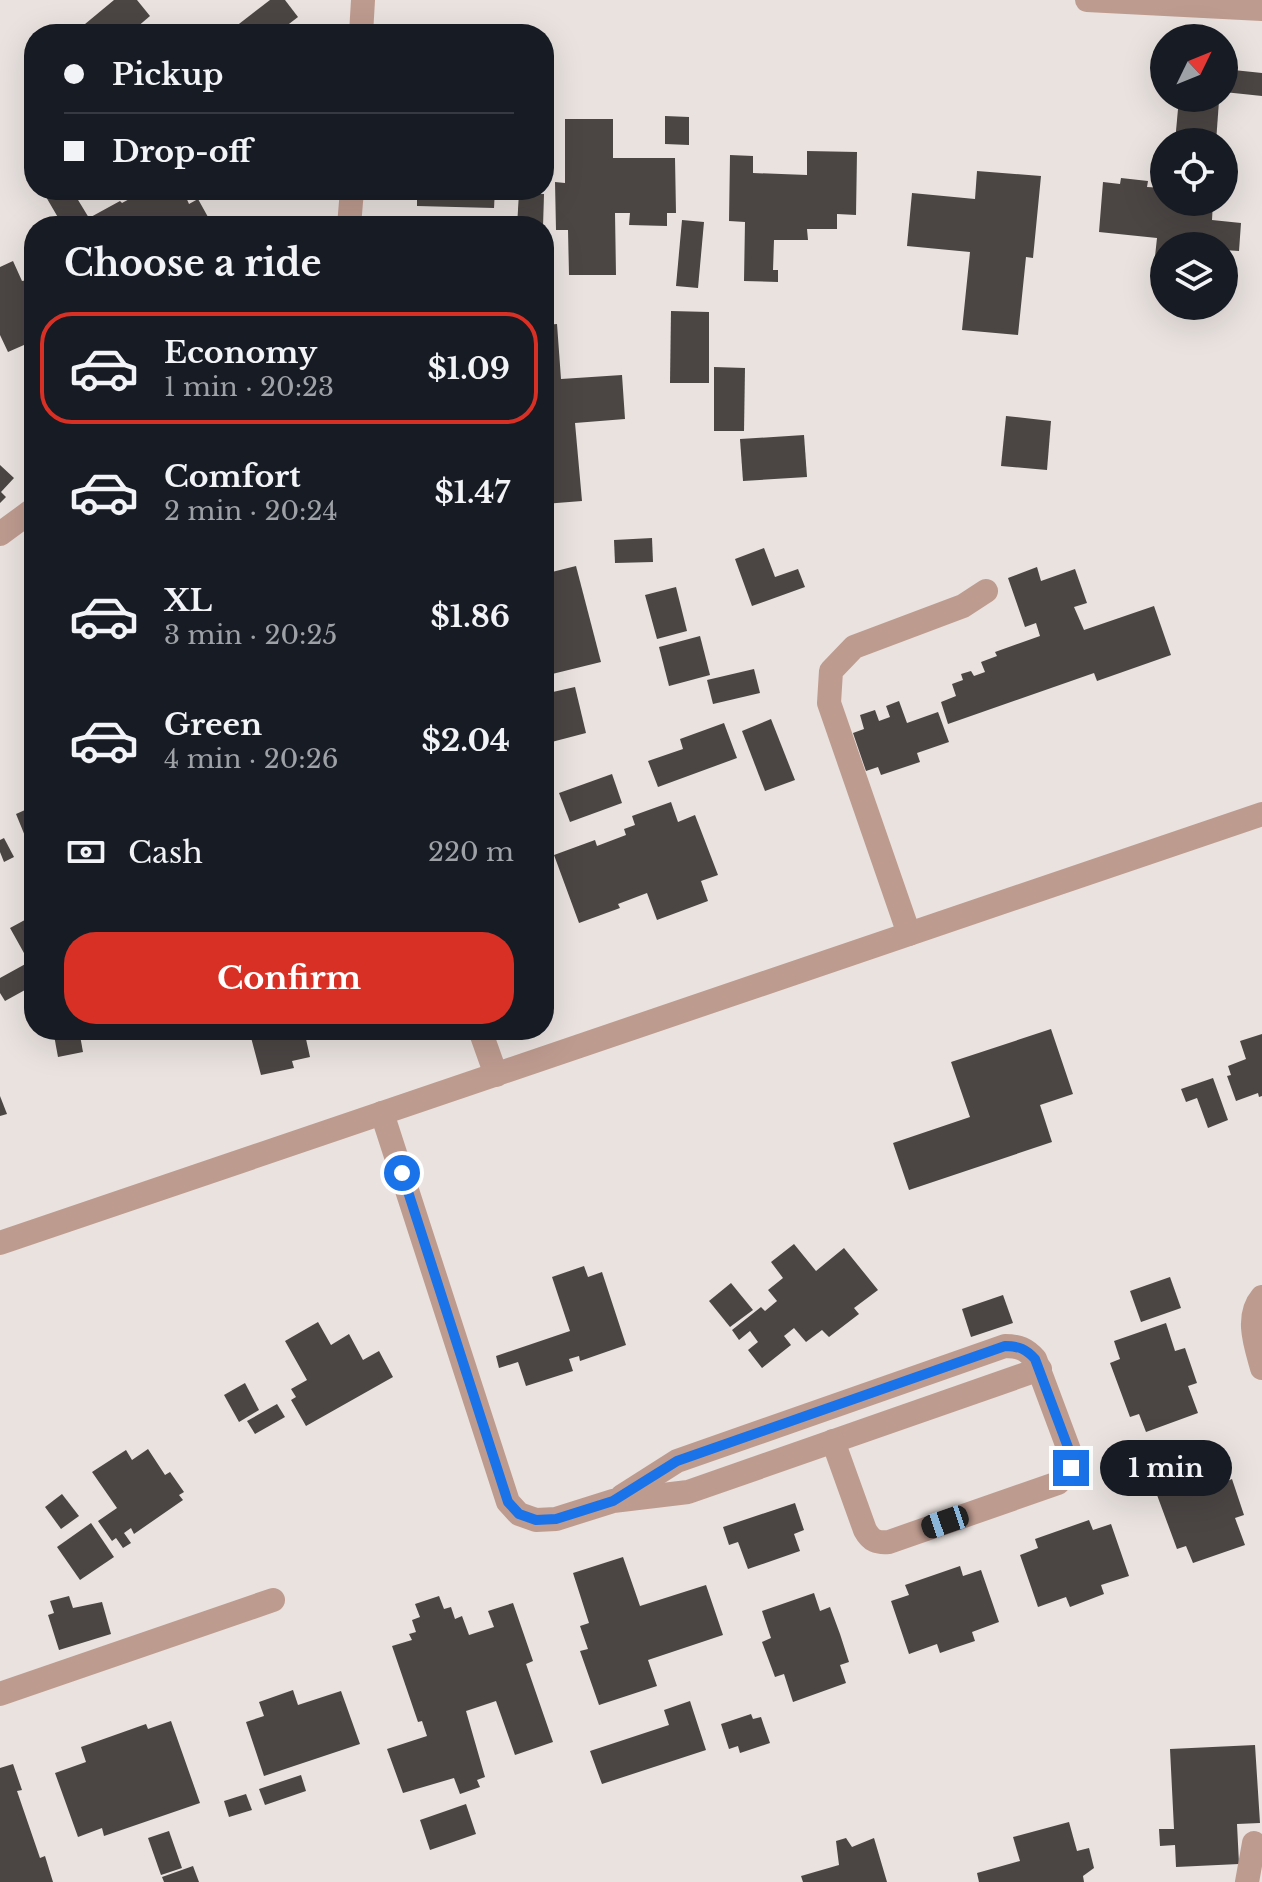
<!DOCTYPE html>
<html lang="en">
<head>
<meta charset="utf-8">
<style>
	body { margin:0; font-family:"Libre Baskerville",serif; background:#242831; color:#f1f3f6; height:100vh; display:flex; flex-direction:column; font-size:30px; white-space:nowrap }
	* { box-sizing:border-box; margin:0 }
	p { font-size:26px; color:#9ea1a6 }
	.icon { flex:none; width:44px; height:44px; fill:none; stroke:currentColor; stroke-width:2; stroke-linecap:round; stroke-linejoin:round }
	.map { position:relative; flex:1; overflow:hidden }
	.details { position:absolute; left:24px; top:216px; width:530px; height:824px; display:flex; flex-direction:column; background:#171b24; border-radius:32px; box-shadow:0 8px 32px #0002 }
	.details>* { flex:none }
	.guide { position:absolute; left:24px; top:24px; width:530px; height:176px; border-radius:32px; box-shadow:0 8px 32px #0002; display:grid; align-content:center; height:176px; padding:0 40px; background:#171b24 }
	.needle { width:52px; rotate:47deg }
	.buttons { position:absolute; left:1150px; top:24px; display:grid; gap:16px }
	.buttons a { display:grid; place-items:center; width:88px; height:88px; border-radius:50%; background:#171b24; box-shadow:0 8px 32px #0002; font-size:40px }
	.end { position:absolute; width:36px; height:36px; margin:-18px; border:10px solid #1a73e8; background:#fff; box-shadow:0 0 0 4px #fff }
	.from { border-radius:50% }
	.bubble { position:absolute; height:56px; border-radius:28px; background:#171b24; box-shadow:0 8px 32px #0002; font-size:26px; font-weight:700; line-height:56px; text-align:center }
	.car { position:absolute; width:24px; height:48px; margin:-24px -12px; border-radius:10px; box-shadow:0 0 6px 2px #0007; background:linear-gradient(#222 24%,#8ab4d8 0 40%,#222 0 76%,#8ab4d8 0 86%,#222 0) }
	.guide b { display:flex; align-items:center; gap:28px; height:76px; font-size:30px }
	.guide b+b { border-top:2px solid #363941 }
	.guide i { width:20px; height:20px; background:#f1f3f6 }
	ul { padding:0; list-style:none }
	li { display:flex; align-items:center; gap:24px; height:112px; margin:0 16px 12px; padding:0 24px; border:4px solid transparent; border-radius:32px }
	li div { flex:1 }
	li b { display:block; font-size:30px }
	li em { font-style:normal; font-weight:700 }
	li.current { border-color:#d93025 }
	li>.icon { width:72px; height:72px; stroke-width:1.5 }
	h2 { padding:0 40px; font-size:36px; line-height:96px }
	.pay { display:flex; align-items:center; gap:20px; height:88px; padding:0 40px; font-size:30px }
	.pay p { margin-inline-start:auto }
	.primary-button { display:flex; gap:16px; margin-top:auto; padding:16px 40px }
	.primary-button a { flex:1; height:92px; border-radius:32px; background:#d93025; color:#fff; font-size:32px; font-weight:700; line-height:92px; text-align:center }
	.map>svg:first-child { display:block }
</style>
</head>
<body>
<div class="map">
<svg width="1262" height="1882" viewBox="0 0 1262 1882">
	<rect width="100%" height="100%" fill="#e9e2df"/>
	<!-- building -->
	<g fill="#4b4644">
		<polygon points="114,0 137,0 150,16 129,34 73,34"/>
		<polygon points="270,0 285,0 298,17 276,34 240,34 235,27"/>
		<polygon points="1224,69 1262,73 1262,96 1224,92"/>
		<polygon points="1179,98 1219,101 1216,142 1175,142"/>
		<polygon points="665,116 689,117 689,145 665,144"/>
		<polygon points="565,119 613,119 613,158 675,158 676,213 667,213 667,226 629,225 630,213 615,213 616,275 569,275 568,230 556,230 555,182 565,183"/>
		<polygon points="807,151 857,152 856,215 837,214 837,229 807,229 808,240 774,240 773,270 778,270 778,282 744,281 745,222 729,221 730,155 753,156 753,173 807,175"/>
		<polygon points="977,171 1041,176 1033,258 1026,257 1018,335 962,330 970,252 907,246 912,193 975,199"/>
		<polygon points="1121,178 1148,181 1147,187 1164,188 1164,202 1213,202 1212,220 1241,223 1239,251 1224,250 1224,246 1164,246 1164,276 1153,275 1157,238 1099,232 1103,182 1120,184"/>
		<polygon points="42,190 72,190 89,218 120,201 122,203 133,197 129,190 193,190 185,195 189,204 198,199 213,226 144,226 140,220 134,226 63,226"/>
		<polygon points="417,190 495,190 494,208 417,206"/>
		<polygon points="519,193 544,194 543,226 517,226"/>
		<polygon points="466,218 497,219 497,226 466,226"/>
		<polygon points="682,220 704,222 698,288 676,286"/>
		<polygon points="13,261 22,281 34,279 34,321 26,325 33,341 8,352 0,335 0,267"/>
		<polygon points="671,311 709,312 709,383 670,383"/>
		<polygon points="557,324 561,379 622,375 625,419 575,423 582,501 544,504 544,325"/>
		<polygon points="714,367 745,368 744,431 714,431"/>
		<polygon points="34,414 34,431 25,423"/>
		<polygon points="1006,416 1051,421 1047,470 1001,466"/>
		<polygon points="804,435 807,477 743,481 740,439"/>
		<polygon points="0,465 14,478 1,492 6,497 0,503"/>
		<polygon points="652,538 653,562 615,563 614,540"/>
		<polygon points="764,548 775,577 798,569 805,587 752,606 735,559"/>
		<polygon points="576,566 601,662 544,676 544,574"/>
		<polygon points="1037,567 1041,581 1075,569 1087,603 1074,607 1084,630 1154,606 1171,655 1097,681 1094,673 948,724 941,702 956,696 952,684 963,680 961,674 971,671 974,676 985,672 981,662 997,656 995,652 1040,636 1036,623 1025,627 1008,578"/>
		<polygon points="676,587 687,631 657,639 645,595"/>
		<polygon points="700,636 710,675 669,686 659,647"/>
		<polygon points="754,669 760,693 713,704 707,680"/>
		<polygon points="575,687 586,733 544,744 544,694"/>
		<polygon points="899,701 907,723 938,712 949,742 917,753 920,762 881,775 878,767 866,771 853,733 864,729 860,715 875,710 879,721 890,717 886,706"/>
		<polygon points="771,719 795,780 765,791 742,731"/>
		<polygon points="724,723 737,758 658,787 648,761 683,749 680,739"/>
		<polygon points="612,774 622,803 570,822 559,793"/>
		<polygon points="671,802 678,822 695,815 718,875 701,881 708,901 657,920 647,893 618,904 620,908 579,923 554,855 595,840 597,846 626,835 624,829 635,825 632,816"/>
		<polygon points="34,806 34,858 16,814"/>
		<polygon points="4,838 14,857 4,862 0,852 0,840"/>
		<polygon points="34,915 34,985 5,1001 0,993 0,978 29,962 10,928"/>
		<polygon points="1051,1029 1073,1094 1040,1105 1052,1142 909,1190 893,1143 970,1117 951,1062"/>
		<polygon points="53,1030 79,1030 83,1052 58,1057"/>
		<polygon points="249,1030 304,1030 310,1057 292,1061 294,1068 261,1075"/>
		<polygon points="1262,1034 1262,1096 1259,1097 1258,1093 1236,1101 1227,1076 1231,1075 1228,1066 1246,1059 1240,1041"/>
		<polygon points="1213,1078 1228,1120 1208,1128 1197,1098 1186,1102 1181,1089"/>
		<polygon points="0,1096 7,1114 0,1116"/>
		<polygon points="794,1244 816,1271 844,1248 878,1290 854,1308 859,1314 829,1337 822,1330 806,1342 794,1328 784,1336 791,1345 762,1368 748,1350 758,1342 750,1331 739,1340 732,1330 761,1307 765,1311 777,1301 768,1290 783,1278 771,1262"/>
		<polygon points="584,1266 588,1277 602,1272 626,1345 580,1361 579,1356 569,1359 573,1371 526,1386 518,1362 499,1368 496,1356 570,1331 552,1277"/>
		<polygon points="1170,1277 1181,1308 1141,1322 1130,1291"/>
		<polygon points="731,1283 753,1310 730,1327 709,1301"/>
		<polygon points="1003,1295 1013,1323 971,1337 962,1309"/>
		<polygon points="318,1322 331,1345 349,1334 363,1360 379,1351 393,1377 306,1426 291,1400 296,1397 291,1389 307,1380 285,1341"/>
		<polygon points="1166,1323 1175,1351 1185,1348 1197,1383 1188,1386 1198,1413 1146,1432 1139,1414 1130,1417 1110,1363 1120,1359 1114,1341"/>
		<polygon points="245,1383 259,1410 239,1422 224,1395"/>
		<polygon points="277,1404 285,1417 255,1434 247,1421"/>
		<polygon points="148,1449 165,1475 170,1472 184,1492 179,1495 183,1500 134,1534 131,1528 124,1533 131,1543 123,1548 116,1538 112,1541 98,1521 117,1508 92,1472 126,1450 132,1460"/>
		<polygon points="1213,1455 1223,1483 1232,1479 1244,1515 1235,1518 1245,1545 1193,1563 1186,1546 1177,1549 1157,1495 1167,1491 1161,1473"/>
		<polygon points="62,1494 79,1516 61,1529 45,1507"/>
		<polygon points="795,1503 804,1530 794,1534 800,1551 748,1569 738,1542 729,1545 723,1527"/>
		<polygon points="1089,1520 1093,1530 1111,1524 1129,1576 1101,1585 1104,1594 1070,1607 1066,1597 1038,1607 1020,1555 1038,1548 1035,1539"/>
		<polygon points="91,1523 114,1557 80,1580 57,1547"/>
		<polygon points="623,1557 640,1606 706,1585 723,1635 648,1660 657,1686 599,1705 580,1651 588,1649 580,1626 589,1623 573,1573"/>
		<polygon points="960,1566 963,1576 981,1570 999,1622 972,1632 975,1641 957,1647 940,1653 937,1644 909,1654 891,1601 909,1595 905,1585"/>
		<polygon points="814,1593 820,1611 830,1607 840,1634 849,1662 840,1665 846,1683 793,1702 784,1674 775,1677 762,1642 771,1638 762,1611"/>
		<polygon points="69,1596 73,1608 102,1602 111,1634 59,1650 48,1615 54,1613 50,1601"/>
		<polygon points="439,1596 444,1609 451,1607 455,1619 462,1616 469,1635 494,1627 488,1611 513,1603 533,1661 526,1664 553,1742 515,1755 496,1701 466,1711 485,1777 477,1780 480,1787 460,1794 454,1778 403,1793 387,1749 427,1736 422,1721 418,1722 392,1646 412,1640 409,1634 416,1632 412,1620 420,1617 415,1604"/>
		<polygon points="293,1690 298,1705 341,1691 360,1744 264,1776 246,1722 264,1716 259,1702"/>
		<polygon points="690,1701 706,1750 602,1784 590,1751 669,1725 664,1710"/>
		<polygon points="751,1714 753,1719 761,1717 770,1743 740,1753 738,1746 729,1749 721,1724"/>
		<polygon points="171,1721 200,1803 104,1836 102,1828 78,1837 55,1773 86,1762 81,1747 146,1724 148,1729"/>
		<polygon points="1255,1745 1260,1823 1237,1824 1239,1864 1176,1867 1175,1845 1160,1846 1159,1829 1174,1829 1170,1749"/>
		<polygon points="13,1764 22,1790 17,1791 40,1858 45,1856 53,1882 0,1882 0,1768"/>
		<polygon points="301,1775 306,1791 265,1805 259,1789"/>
		<polygon points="246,1794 252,1810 229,1817 224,1801"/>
		<polygon points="466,1804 476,1834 430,1850 420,1820"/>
		<polygon points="1069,1822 1077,1851 1089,1848 1094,1868 1083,1876 1084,1882 979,1882 977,1873 1020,1861 1013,1837"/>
		<polygon points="169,1831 182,1868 161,1875 148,1838"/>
		<polygon points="846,1838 852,1847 874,1838 887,1882 803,1882 801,1876 839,1865 836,1841"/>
		<polygon points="193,1866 199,1882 164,1882 162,1877"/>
	</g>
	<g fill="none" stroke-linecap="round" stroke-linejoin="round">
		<!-- minor -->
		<g stroke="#be9b8f" stroke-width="24">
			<polyline points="1087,0 1262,9"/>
			<polyline points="361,34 363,0"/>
			<polyline points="349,226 352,190"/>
			<polyline points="0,534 34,509"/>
			<polyline points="909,934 829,703 831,671 854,647 963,606 986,591"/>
			<polyline points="480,1030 496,1075"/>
			<polyline points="382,1113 508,1502 519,1514 536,1520 556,1519 613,1501 688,1492 1040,1369"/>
			<polyline points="0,1243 1262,814"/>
			<path d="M1262,1297C1245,1317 1256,1346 1262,1368"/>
			<path d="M622,1496L677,1461L1005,1346C1019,1346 1026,1349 1035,1359L1072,1458L1071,1468L1058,1483L889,1542C877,1543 871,1541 865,1530L833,1441"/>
			<polyline points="0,1694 273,1600"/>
			<polyline points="1247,1882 1254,1843"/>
		</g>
	</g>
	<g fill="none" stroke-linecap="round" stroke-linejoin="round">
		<!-- route -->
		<path stroke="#1a73e8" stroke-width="10" d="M402,1173L508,1502L519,1514L536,1520L556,1519L613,1501L677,1461L1005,1346C1019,1346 1026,1349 1035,1359L1072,1458L1071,1468"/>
	</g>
</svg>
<div class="buttons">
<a><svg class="needle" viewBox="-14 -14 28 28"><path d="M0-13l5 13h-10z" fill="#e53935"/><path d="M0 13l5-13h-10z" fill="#9ea1a6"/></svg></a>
<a><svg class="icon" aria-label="locate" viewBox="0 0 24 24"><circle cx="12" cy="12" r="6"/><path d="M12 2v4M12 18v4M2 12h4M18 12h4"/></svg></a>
<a><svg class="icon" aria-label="layers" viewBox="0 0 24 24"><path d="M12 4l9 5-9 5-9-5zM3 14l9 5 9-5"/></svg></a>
</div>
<i class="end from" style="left:402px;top:1173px"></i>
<i class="end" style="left:1071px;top:1468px"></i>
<div class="bubble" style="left:1100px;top:1440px;width:132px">1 min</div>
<i class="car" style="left:945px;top:1522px;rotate:251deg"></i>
<div class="guide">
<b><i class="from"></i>Pickup</b>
<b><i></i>Drop-off</b>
</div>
<section class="details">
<h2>Choose a ride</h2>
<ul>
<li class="current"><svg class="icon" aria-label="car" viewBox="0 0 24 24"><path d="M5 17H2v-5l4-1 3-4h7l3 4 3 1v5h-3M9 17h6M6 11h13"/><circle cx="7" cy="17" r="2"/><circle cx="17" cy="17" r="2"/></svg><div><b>Economy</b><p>1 min · 20:23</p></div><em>$1.09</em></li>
<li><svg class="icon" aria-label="car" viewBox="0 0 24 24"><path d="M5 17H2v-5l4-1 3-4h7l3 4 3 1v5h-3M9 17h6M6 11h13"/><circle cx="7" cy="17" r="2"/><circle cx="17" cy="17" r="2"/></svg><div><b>Comfort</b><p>2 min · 20:24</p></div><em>$1.47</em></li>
<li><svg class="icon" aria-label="car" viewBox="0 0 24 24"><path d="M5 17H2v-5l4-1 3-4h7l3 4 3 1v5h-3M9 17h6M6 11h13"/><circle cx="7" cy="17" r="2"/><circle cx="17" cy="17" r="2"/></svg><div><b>XL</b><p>3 min · 20:25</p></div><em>$1.86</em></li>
<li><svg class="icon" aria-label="car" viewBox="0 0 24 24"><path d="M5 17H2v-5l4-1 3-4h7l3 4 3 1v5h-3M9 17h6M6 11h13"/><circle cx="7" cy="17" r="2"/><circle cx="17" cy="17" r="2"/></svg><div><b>Green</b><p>4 min · 20:26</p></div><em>$2.04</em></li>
</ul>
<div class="pay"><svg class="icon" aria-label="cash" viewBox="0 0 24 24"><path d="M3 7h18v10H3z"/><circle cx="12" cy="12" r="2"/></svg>Cash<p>220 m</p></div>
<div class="primary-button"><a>Confirm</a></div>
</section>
</div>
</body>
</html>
